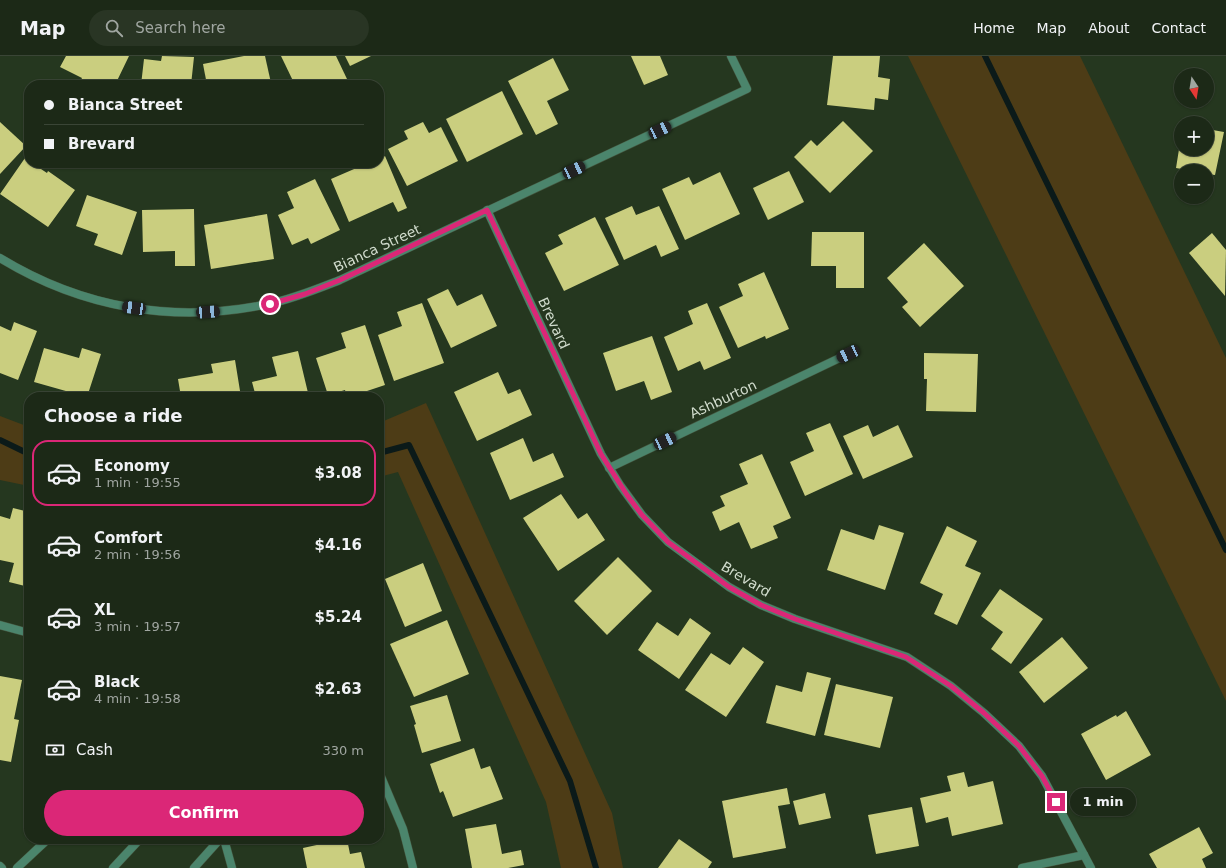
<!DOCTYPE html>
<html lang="en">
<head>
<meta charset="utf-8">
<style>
	body { margin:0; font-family:"DejaVu Sans",sans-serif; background:#293524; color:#f1f3f6; height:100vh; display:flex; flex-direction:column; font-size:15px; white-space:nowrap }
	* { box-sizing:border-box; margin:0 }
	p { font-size:13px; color:#a0a6a1 }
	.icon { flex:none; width:22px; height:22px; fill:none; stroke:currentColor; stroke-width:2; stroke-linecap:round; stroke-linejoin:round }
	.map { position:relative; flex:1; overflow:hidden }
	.sheet { position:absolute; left:24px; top:336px; width:360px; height:452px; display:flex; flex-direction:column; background:#1c2917; border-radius:16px; box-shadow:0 1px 3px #0004,0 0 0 1px #3a4536 }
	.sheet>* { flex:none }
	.guide { position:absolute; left:24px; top:24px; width:360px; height:88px; border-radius:16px; box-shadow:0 1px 3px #0004,0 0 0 1px #3a4536; display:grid; align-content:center; height:88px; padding:0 20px; background:#1c2917 }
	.needle { width:26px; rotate:168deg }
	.buttons { position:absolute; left:1174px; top:12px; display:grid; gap:8px }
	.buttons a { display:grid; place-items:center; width:40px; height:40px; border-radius:50%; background:#1c2917; box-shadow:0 1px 3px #0004,0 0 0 1px #3a4536; font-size:20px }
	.end { position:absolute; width:18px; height:18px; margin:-9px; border:5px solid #db2777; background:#fff; box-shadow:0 0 0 2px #fff }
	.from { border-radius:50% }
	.bubble { position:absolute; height:28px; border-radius:14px; background:#1c2917; box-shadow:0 1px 3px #0004,0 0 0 1px #3a4536; font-size:13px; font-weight:700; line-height:28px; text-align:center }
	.car { position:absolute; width:12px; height:24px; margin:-12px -6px; border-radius:5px; box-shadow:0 0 3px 1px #0007; background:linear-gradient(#222 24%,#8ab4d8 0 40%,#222 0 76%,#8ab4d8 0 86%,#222 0) }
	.guide b { display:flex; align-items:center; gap:14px; height:38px; font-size:15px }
	.guide b+b { border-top:1px solid #3a4536 }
	.guide i { width:10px; height:10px; background:#f1f3f6 }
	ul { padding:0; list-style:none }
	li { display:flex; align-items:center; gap:12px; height:66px; margin:0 8px 6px; padding:0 12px; border:2px solid transparent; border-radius:16px }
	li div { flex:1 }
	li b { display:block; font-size:15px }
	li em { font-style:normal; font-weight:700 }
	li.on { border-color:#db2777 }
	li>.icon { width:36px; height:36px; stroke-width:1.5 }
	h2 { padding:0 20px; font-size:18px; line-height:48px }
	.pay { display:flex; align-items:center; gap:10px; height:44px; padding:0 20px; font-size:15px }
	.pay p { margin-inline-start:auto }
	.action { display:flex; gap:8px; margin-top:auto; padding:8px 20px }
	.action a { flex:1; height:46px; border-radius:24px; background:#db2777; color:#fff; font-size:16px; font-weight:700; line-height:46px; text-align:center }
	header { display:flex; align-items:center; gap:24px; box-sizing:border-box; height:56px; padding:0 20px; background:#1c2917; border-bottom:1px solid #3a4536 }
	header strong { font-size:19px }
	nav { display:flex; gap:22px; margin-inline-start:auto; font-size:14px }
	.search { width:280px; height:36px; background:#293524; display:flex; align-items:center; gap:10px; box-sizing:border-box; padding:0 14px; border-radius:22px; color:#a0a6a1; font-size:15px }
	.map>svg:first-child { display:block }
</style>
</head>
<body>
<header>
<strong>Map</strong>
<div class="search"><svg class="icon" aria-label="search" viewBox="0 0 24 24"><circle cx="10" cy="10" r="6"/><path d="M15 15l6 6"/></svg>Search here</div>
<nav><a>Home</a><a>Map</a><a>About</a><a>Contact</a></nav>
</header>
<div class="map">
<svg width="1226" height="812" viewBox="0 0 1226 812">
	<rect width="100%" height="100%" fill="#25371f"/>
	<!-- green -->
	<g fill="#4d3c16">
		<polygon points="908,0 1080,0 1226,302 1226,645"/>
		<polygon points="426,347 612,757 623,812 561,812 546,746 398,416 379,421 379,367"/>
		<polygon points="0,360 29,371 29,430 0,424"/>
	</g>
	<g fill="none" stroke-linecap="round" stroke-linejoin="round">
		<!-- stream -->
		<g stroke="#0b1a19" stroke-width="6">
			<polyline points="985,0 1226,494"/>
			<polyline points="0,384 29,398"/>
			<polyline points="379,397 409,389 570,725 596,812"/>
		</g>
	</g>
	<!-- building -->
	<g fill="#cace7f">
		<polygon points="66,0 129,0 115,29 79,28 82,22 60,11"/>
		<polygon points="162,0 194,1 191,29 141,29 144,3 161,5"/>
		<polygon points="244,0 265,0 271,27 262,29 207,29 203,8"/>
		<polygon points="281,0 336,0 347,23 334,29 295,29"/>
		<polygon points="345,0 371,0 350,10"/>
		<polygon points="631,0 660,0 668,19 644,29"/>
		<polygon points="833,0 880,0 878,21 890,23 888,44 875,42 874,54 827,49"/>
		<polygon points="553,2 569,34 547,45 558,68 536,79 508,25"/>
		<polygon points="502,35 523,78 467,106 446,63"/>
		<polygon points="843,65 873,95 830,137 794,101 811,84 817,90"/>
		<polygon points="0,66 26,90 0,118"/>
		<polygon points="423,66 429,77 441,71 458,105 407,130 388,93 408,83 404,75"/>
		<polygon points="1207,73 1224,76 1215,119 1207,118 1207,115 1193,115 1176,112 1180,87 1181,93 1207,93"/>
		<polygon points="385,100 407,152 398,156 393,146 349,166 331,123 368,107 379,107 379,103"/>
		<polygon points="25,102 29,105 29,107 32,107 47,117 48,115 75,134 48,171 0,138"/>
		<polygon points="789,115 804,146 768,164 753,132"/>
		<polygon points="720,116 740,158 685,184 662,133 689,121 693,129"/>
		<polygon points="315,123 340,174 311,188 308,182 292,189 278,159 294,152 287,136"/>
		<polygon points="87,139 137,156 122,199 94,189 98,178 76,170"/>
		<polygon points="632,150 636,159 659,150 679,193 661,201 656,189 624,204 605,162"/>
		<polygon points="194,153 195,210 175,210 175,195 143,196 142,154"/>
		<polygon points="267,158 274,203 211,213 204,169"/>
		<polygon points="595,161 619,209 564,235 545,197 563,188 558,179"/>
		<polygon points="812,176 864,176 864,232 836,232 836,210 811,210"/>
		<polygon points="1212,177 1226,194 1225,240 1189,197"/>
		<polygon points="924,187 964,230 920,271 902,251 908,246 887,222"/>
		<polygon points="764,216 789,273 766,283 765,280 738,292 719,251 743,240 738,228"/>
		<polygon points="448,233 457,250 482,238 497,270 451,292 427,243"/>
		<polygon points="422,247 444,307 394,325 378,279 402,270 397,256"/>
		<polygon points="707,247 731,302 704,314 700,305 678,315 664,281 693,268 688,255"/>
		<polygon points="14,266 37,275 18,324 0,317 0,270 11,275"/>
		<polygon points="365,269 385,329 349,341 347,341 345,334 328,339 316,302 346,292 341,277"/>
		<polygon points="652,280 672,336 651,344 644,325 616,335 603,297"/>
		<polygon points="44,292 79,302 82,292 101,298 87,341 34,326"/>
		<polygon points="298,295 309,341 256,341 252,326 277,320 272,301"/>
		<polygon points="924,297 978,298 976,356 926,355 927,323 924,323"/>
		<polygon points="235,304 241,341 181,341 178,323 213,317 211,308"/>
		<polygon points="498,316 508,338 520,333 532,359 477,385 454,336"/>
		<polygon points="830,367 853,418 805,440 790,406 814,395 806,377"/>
		<polygon points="868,369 873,381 898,369 913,401 863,423 843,380"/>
		<polygon points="523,382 533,406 553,397 564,421 510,444 490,397"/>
		<polygon points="762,398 791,462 773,470 778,482 751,493 739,466 720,475 712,456 725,450 720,440 748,428 739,408"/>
		<polygon points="561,438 578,463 587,457 605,484 558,515 523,462"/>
		<polygon points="13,452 29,456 29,531 9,526 14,507 0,504 0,460 10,463"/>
		<polygon points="879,469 904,477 885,534 827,514 841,473 874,484"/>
		<polygon points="947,470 977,485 965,510 981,517 957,569 934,558 943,538 920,527"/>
		<polygon points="618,501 652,535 607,579 574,545"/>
		<polygon points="423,507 442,555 405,571 385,523"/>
		<polygon points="1000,533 1043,563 1011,608 991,593 1003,576 981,560"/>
		<polygon points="690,562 711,577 679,623 638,594 657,566 678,580"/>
		<polygon points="447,564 469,618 414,641 390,588"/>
		<polygon points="1062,581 1088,612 1044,647 1019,616"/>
		<polygon points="743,591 764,606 726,661 685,634 711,597 730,609"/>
		<polygon points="807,616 831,622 815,680 766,667 776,629 802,636"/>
		<polygon points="0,620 22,624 14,663 19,664 11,706 0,704"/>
		<polygon points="836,628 893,641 880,692 824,679"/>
		<polygon points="447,639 461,685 422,697 414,669 416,668 410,650"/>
		<polygon points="1126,655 1151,699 1106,724 1081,678 1116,659 1117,661"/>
		<polygon points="474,692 481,713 490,710 503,743 453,761 443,735 440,737 430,708"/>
		<polygon points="964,716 968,731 993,725 1003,768 952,780 948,761 926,767 920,742 951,735 947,720"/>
		<polygon points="787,732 790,748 778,750 786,792 733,802 722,745"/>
		<polygon points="825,737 831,762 799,769 793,745"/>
		<polygon points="912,751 919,790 876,798 868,759"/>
		<polygon points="496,768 502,798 521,794 524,809 508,812 472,812 465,773"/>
		<polygon points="1199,771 1213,797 1202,803 1206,812 1157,812 1149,798"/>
		<polygon points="344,783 347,783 350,798 361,796 365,812 307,812 303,792"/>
		<polygon points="679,783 712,806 708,812 658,812"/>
	</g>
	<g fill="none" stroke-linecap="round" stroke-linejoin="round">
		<!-- service casing -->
		<g stroke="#44553e" stroke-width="9">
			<g id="service">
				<polyline points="224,783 232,812"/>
				<polyline points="0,810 2,812"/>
				<polyline points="17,812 48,783"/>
				<polyline points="113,812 140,783"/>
				<polyline points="194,812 220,783"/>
			</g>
		</g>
		<!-- minor casing -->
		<g stroke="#44553e" stroke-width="9">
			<g id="minor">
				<polyline points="487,154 601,398 620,429 642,459 668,486 729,531 761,549 795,563 907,601 951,630 984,657 1019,690 1042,720 1091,812"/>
				<path d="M0,202C82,252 174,268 268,248C293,243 317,233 340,224L747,33L731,0"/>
				<polyline points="609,412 848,298"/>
				<polyline points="0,569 29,577"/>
				<polyline points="379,716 403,773 413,812"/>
				<polyline points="1022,812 1084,799"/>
			</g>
		</g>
		<!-- service -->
		<use href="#service" stroke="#4b856c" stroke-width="8"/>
		<!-- minor -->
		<use href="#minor" stroke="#4b856c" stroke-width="8"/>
	</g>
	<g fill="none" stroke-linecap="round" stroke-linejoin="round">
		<!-- route -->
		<polyline stroke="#db2777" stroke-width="5" points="270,248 305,238 340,224 487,154 601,398 627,439 642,459 668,486 729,531 761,549 795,563 906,601 951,630 984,657 1019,690 1042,720 1056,746"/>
	</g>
	<g text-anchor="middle" stroke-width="4" stroke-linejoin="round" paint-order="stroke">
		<!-- street labels -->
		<g font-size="14" fill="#d0dbcc" stroke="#25371f">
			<text transform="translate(377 192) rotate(-25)" y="5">Bianca Street</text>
			<text transform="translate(554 267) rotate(65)" y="5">Brevard</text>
			<text transform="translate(723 343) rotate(-25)" y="5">Ashburton</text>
			<text transform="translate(746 523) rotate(31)" y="5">Brevard</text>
		</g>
	</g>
</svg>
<div class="buttons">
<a><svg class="needle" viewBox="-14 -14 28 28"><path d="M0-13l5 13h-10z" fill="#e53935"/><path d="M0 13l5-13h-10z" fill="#a0a6a1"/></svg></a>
<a>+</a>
<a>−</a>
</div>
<i class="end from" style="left:270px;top:248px"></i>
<i class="end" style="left:1056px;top:746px"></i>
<div class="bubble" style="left:1070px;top:732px;width:66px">1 min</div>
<i class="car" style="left:660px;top:74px;rotate:65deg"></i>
<i class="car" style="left:574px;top:114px;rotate:65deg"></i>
<i class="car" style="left:134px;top:252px;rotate:278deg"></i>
<i class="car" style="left:208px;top:256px;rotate:86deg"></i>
<i class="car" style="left:848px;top:298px;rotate:245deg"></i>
<i class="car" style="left:665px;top:385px;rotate:65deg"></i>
<div class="guide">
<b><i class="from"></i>Bianca Street</b>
<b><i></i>Brevard</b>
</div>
<section class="sheet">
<h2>Choose a ride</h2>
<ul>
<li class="on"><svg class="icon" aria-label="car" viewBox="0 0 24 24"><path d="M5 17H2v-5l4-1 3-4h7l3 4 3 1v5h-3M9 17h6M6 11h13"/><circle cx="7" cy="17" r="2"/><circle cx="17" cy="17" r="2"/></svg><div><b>Economy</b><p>1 min · 19:55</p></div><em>$3.08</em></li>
<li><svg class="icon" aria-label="car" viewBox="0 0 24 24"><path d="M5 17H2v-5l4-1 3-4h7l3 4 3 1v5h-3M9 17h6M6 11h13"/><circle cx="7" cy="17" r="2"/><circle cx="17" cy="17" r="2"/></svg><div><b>Comfort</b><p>2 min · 19:56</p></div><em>$4.16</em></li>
<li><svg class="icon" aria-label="car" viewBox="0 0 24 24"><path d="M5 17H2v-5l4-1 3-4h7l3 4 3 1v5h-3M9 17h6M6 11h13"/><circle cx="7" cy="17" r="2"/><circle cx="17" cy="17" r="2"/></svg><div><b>XL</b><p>3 min · 19:57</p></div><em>$5.24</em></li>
<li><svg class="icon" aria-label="car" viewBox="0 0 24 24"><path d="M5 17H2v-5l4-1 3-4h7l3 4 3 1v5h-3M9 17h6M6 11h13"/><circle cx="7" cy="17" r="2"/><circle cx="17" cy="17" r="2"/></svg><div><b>Black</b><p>4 min · 19:58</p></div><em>$2.63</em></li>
</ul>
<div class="pay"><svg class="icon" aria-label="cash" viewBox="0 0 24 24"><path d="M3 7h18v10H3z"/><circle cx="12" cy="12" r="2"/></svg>Cash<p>330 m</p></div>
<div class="action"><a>Confirm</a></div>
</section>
</div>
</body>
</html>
